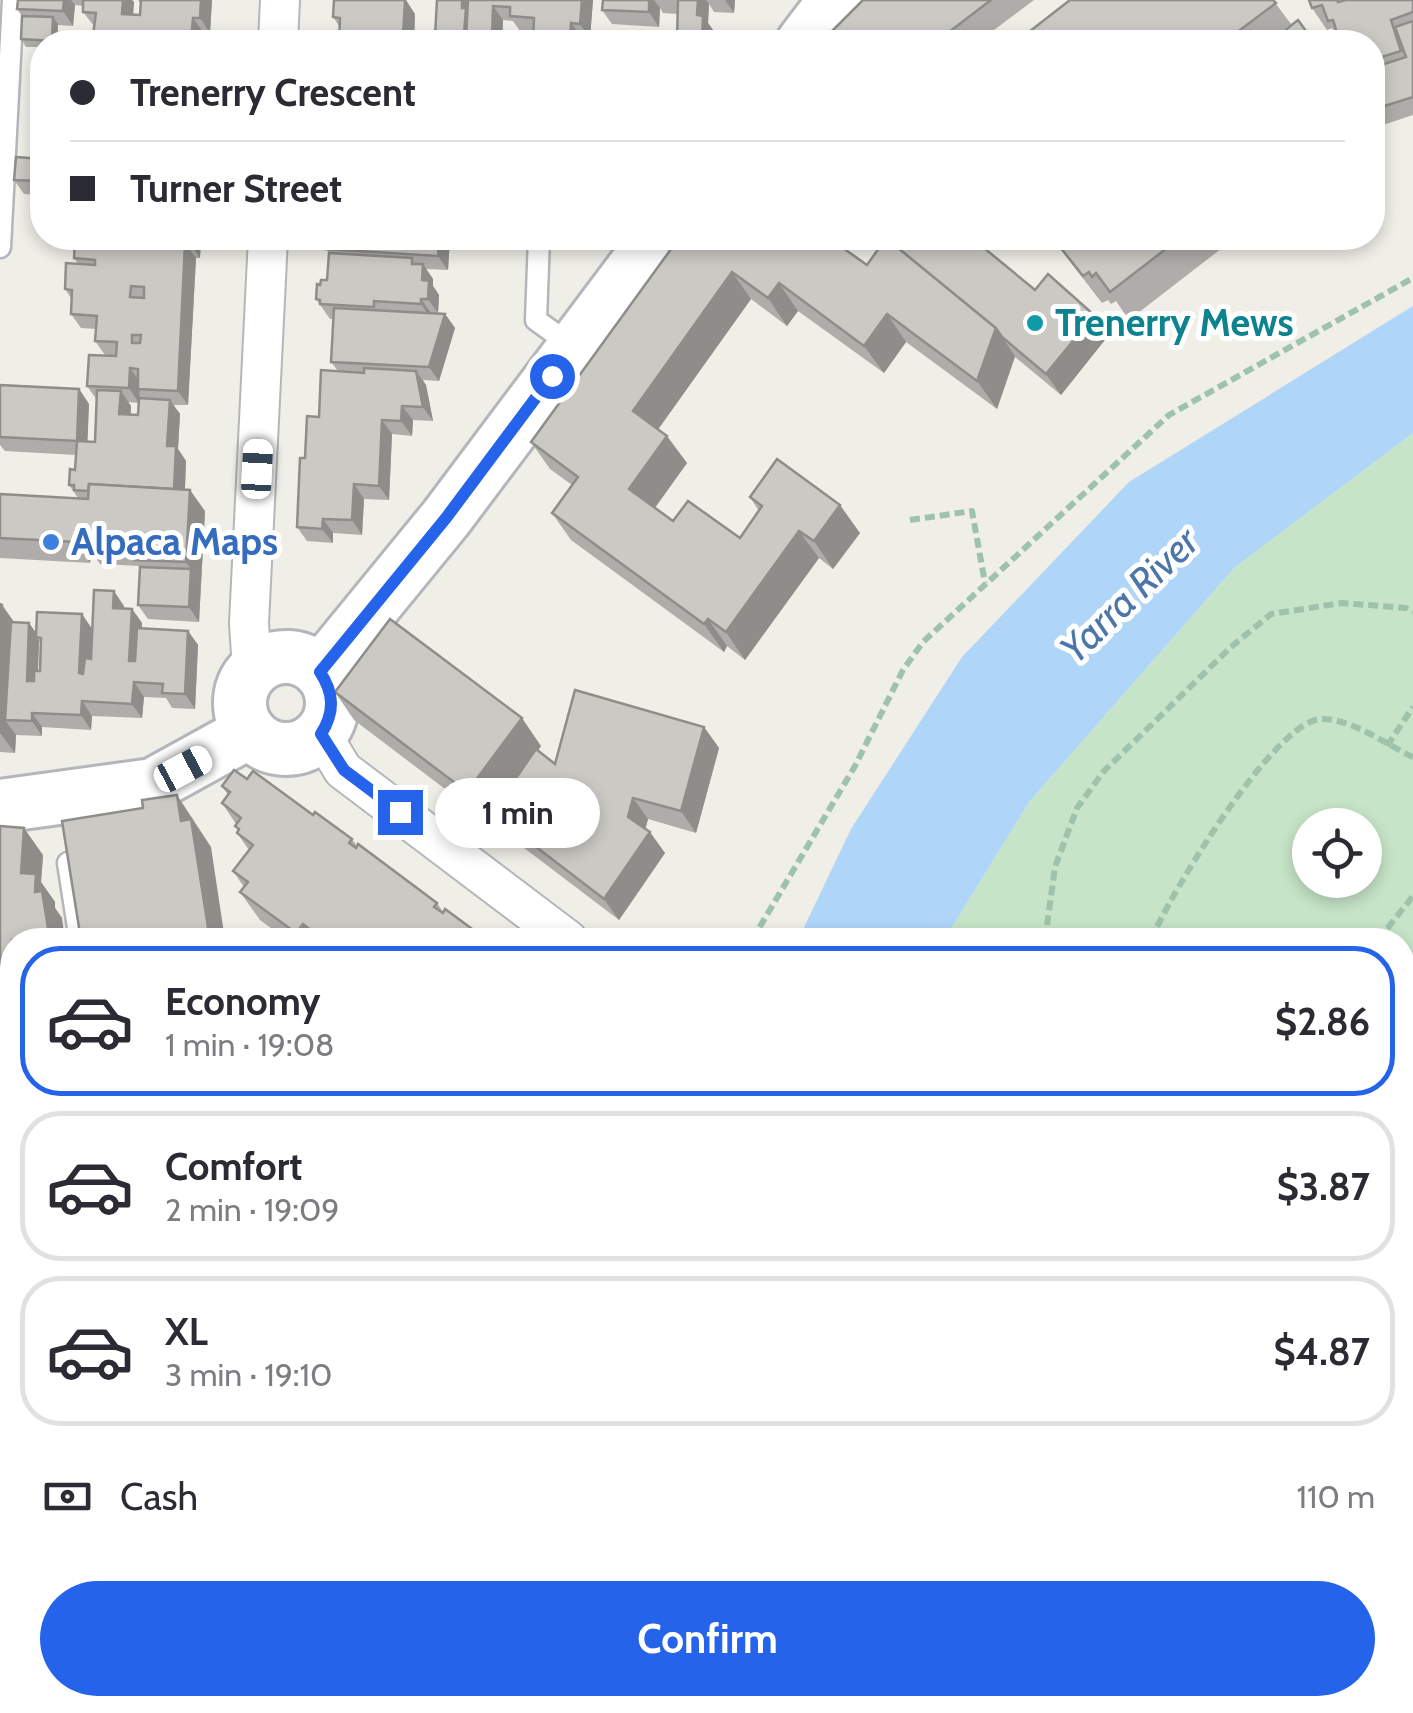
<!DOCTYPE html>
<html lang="en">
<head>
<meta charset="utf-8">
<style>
	body { margin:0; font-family:Cabin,sans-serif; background:#f7f7f7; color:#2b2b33; height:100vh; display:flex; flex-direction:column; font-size:38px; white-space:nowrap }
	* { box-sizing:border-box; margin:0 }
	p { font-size:32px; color:#7c7c81 }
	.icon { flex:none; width:55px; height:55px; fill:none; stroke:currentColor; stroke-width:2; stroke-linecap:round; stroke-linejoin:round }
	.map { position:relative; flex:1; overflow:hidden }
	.details { position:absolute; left:0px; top:928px; width:1415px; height:788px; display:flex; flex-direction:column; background:#fff; border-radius:40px 40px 0 0; box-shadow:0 5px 15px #0003 }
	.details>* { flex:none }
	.banner { position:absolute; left:30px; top:30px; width:1355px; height:220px; border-radius:40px; box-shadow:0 5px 15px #0003; display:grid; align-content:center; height:220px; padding:0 40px; background:#fff }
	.buttons { position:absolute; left:1292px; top:808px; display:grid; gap:20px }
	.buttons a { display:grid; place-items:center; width:90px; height:90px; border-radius:50%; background:#fff; box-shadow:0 5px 15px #0003; font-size:50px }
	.end { position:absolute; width:45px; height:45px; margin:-22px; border:12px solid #2563eb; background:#fff; box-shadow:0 0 0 5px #fff }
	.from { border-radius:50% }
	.bubble { position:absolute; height:70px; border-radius:35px; background:#fff; box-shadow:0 5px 15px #0003; font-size:32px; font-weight:800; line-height:70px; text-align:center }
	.car { position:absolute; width:30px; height:60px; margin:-30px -15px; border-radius:12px; box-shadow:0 0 8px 2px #0007; background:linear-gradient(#fff 24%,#345 0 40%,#fff 0 76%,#345 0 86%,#fff 0) }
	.banner b { display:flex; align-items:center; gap:35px; height:95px; font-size:38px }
	.banner b+b { border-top:2px solid #e1e1e2 }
	.banner i { width:25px; height:25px; background:#2b2b33 }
	ul { padding:18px 0 0; list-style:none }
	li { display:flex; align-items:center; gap:30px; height:150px; margin:0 20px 15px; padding:0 20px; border:5px solid #e1e1e2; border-radius:40px }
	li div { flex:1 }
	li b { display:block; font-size:38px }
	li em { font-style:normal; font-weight:800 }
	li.active { border-color:#2563eb }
	li>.icon { width:90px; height:90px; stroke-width:1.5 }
	.pay { display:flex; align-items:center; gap:25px; height:110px; padding:0 40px; font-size:38px }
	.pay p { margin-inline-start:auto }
	.cta { display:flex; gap:20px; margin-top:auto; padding:20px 40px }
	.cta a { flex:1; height:115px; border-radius:60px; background:#2563eb; color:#fff; font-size:40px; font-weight:800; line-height:115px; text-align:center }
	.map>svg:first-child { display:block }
</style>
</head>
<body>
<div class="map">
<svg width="1413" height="1713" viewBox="0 0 1413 1713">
	<rect width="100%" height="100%" fill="#efeee7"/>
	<!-- green -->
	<g fill="#c6e4c7" fill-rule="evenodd">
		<path d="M1413,433V1713H1086L1070,1703L1402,1702V940H944L1029,802L1235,567ZM1310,825H1365V880H1310Z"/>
		<polygon points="550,1702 1041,1703 1029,1713 545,1713"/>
	</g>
	<!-- water -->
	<g fill="#afd5f8">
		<polygon points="1413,306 1413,433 1235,567 1029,802 944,940 798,940 851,829 962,657 1129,482"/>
		<polygon points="358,1703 359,1702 550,1703 545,1713 351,1713"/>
	</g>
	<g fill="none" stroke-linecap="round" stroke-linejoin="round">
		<!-- lane casing -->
		<g stroke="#b4b7ba" stroke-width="25">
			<g id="lane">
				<polyline points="539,238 536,320 572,346"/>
				<polyline points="0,247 13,0"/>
				<polyline points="68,863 80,940"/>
				<polyline points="195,1702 197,1713"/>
			</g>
		</g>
		<!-- street casing -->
		<g stroke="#b4b7ba" stroke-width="42">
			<g id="street">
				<polyline points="278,42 280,0"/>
				<polyline points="252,670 249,623 268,238"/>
				<polyline points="321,734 343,770 568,940"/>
			</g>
		</g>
		<!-- secondary casing -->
		<g stroke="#b3b6ba" stroke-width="58">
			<g id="secondary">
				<polyline points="803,42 835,0"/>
				<circle cx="286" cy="703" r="46"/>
				<polyline points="320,672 446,518 656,238"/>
				<polyline points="0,806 153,785 249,732"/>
			</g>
		</g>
		<!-- path -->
		<g stroke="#9ec3aa" stroke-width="6" stroke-dasharray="10 5" stroke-linecap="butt">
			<polyline points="910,520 972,511 985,583"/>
			<polyline points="1387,746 1413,707"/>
			<polyline points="752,940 855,766 903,670 923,642 1169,415 1413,278"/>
			<polyline points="1045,940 1055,867 1077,808 1104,771 1231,647 1271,614 1342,603 1406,608 1413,612"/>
			<path d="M1151,940C1169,896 1274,721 1321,719C1351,718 1387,745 1413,757"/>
			<polyline points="1378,940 1413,896"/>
			<polyline points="1402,1028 1413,1034"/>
			<polyline points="1402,1078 1413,1066"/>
			<polyline points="1402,1483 1413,1510"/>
			<polyline points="837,1702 869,1708 880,1702"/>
			<polyline points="1309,1702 1318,1713"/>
			<polyline points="302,1713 307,1702"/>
			<polyline points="618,1713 628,1702"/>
			<polyline points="792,1713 804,1702"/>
		</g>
		<!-- lane -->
		<use href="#lane" stroke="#fff" stroke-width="20"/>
		<!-- street -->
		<use href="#street" stroke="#fff" stroke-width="38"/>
		<!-- secondary -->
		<use href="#secondary" stroke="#fff" stroke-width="52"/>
	</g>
	<!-- wall -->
	<g fill="#afada9" fill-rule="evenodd">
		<polygon points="18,0 132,0 134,2 133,15 140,15 140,3 138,0 212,0 210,33 203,32 202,42 92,42 94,26 83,12 83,6 75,5 73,26 58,25 57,42 42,42 42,47 26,47 21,39 22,16 17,9"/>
		<polygon points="437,0 593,0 590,38 520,31 513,21 503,20 502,42 440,42 435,36"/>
		<polygon points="603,0 735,0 734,13 714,12 709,4 708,23 713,30 713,42 679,42 677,39 678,14 663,13 660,8 659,27 612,24 602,10"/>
		<polygon points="863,0 1034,0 978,42 821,42"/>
		<polygon points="1273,0 1291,24 1267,42 1016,42"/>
		<polygon points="1309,0 1413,0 1413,115 1377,127 1372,120 1372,42 1343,42 1332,28 1327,30 1312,8"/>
		<polygon points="415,14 414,42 339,42 340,27 333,17"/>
		<polygon points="42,159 42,195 24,194 14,180"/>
		<path d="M91,238H201L200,258H196L188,405H173L180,414L178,449L186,461L185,490L205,511L199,622L148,619L138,605L140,566L100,564L93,554L91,553L90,563L0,558V494L78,498L69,485L75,470L76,455L5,451L0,445V385L79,389L89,404L87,442H95L97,400L87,386L105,355L95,341L96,329L81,328L71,314V298L65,289L78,264L74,258ZM128,402L139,403L138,415H130L131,406Z"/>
		<polygon points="450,238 448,270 426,269 433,279 433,286 439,295 438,313 445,314 455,328 439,381 423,380 426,385 433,421 413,420 412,436 392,434 389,500 364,499 362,535 333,533 333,543 307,541 297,527 305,458 319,417 338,371 331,362 334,319 330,319 316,299 320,285 327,280 329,253 326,249"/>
		<polygon points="545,238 572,238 572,245 565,245 565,248 550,244"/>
		<polygon points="679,238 867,265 881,245 871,238 972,238 1035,290 1094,315 1108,336 1061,395 1015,357 997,409 906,342 884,373 798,311 787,326 751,299 658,429 687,463 655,508 673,521 740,538 759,511 750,497 860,533 833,569 819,558 745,660 727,646 724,652 571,540 552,513 572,485 550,469 531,442"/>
		<polygon points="1052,238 1235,238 1129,320 1116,301 1111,304 1108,300 1102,303"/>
		<path d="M0,604L2,605L14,622L29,623L36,633L82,614L92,629L124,606V608L132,609L142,623V629L188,631L198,645L195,709L172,708L166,698L144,697L142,718L92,716L91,730L42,727V736L16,735L15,753L0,752ZM39,641L41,644L40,671H38Z"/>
		<polygon points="335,692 541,746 538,751 555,764 704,727 719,748 696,833 648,819 645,829 665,853 619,920 507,835 492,813 509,789 486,820 354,720"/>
		<polygon points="247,779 313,815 352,839 357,846 437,903 443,912 487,940 287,940 260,920 240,892 244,887 233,871 249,850 237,833 238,830 235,826 236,824 222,803 228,795 222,786"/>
		<polygon points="0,826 43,855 41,882 55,902 55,908 62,918 12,940 12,1341 0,1343"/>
		<polygon points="203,1702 261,1702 263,1713 205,1713"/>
	</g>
	<!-- shaded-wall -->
	<g fill="#8e8d89">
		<polygon points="64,0 71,0 75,5 73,26 63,11"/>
		<polygon points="123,0 132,0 134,2 132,29 122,14"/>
		<polygon points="201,0 212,0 210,33 200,18"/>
		<polygon points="406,0 415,14 414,42 408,42 403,36"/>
		<polygon points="462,0 467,0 467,38 464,34"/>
		<polygon points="582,0 593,0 590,38 580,24"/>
		<polygon points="649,0 654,0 660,8 659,27 649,12"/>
		<polygon points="698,0 706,0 709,4 708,23 713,30 713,42 703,42 702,40 697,15"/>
		<polygon points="725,0 735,0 734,13"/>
		<polygon points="493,6 503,20 502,42 494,42 492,39"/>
		<polygon points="53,17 58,24 57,42 53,42 52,41"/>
		<polygon points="193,18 203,32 202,42 192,42"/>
		<polygon points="571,23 582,37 581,42 570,42"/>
		<polygon points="113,238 116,238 124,249 113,246"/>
		<polygon points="190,238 201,238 200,258 190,243"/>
		<polygon points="439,238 450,238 448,270 438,256"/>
		<polygon points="185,243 196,258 188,405 178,391"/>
		<polygon points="423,264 433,279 433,286 439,295 438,313 428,299 422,280"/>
		<polygon points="732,272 751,299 652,438 633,411"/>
		<polygon points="779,283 798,311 787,326 768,298"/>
		<polygon points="421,299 431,313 431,319 421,304"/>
		<polygon points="445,314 455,328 439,381 429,367"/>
		<polygon points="887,314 906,342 884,373 864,346"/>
		<polygon points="1094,315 1108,336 1061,395 1046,374"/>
		<polygon points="996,328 1015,356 997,409 977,381"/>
		<polygon points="130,368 140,382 139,403 129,388"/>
		<polygon points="416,371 426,385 433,421 423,407"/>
		<polygon points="79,389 89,404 87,455 77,441"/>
		<polygon points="121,391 131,406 130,429 119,414"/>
		<polygon points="170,400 180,414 178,449 186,461 184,510 174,496 167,446"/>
		<polygon points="402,406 413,420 412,436 401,421"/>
		<polygon points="382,420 392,434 389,500 379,486"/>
		<polygon points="667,436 687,463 648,517 629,489"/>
		<polygon points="354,484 364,499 362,535 352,520"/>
		<polygon points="190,490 205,511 201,584 186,562"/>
		<polygon points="840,505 860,533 833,569 814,541"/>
		<polygon points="323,519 333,533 333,543 322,529"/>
		<polygon points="799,531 819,558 745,660 726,632"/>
		<polygon points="76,532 91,553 90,563 76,542"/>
		<polygon points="191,569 201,584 199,622 189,607"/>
		<polygon points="114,591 124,606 123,622 113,608"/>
		<polygon points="2,605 21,632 5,720 16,735 15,753 0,733 0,639"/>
		<polygon points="132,609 142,623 140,676 129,661"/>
		<polygon points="82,614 92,629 89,687 79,673"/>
		<polygon points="708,619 727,646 724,652 704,624"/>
		<polygon points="29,623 39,637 36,637 39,641 37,695 27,681"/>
		<polygon points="188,631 198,645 195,709 185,694"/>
		<polygon points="134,682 144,697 142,718 132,704"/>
		<polygon points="82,701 92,716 91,730 81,715"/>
		<polygon points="32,713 42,727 42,736 32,721"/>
		<polygon points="522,718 541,746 486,820 467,792"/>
		<polygon points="704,727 719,748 696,833 681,811"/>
		<polygon points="177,795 211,847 225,940 210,940 181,821"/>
		<polygon points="633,798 648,819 643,839 628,817"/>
		<polygon points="24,828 43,855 41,882 55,902 55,908 62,918 65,940 50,940 21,873"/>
		<polygon points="650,832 665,853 619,920 604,899"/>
		<polygon points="303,924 314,940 300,940 296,933"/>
		<rect x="88" y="1702" width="29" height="11"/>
		<polygon points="249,1702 261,1702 263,1713 254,1713 250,1707"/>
	</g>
	<!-- building -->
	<g fill="#cbc9c4" stroke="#8e8d89" stroke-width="2.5" fill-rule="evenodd">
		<polygon points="18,0 64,0 63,11 17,9"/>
		<polygon points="83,0 123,0 122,14 140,15 141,0 201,0 200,18 193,18 191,42 201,42 158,42 158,36 120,38 119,41 141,42 92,42 96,13 83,12"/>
		<polygon points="334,0 405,0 403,36 395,35 395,42 339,42 340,18 333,17"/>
		<polygon points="437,0 462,0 462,8 466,8 464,34 461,33 460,37 435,36"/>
		<polygon points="468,0 582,0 580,24 571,23 570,42 533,42 534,18 510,16 510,7 493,6 492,39 466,38"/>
		<polygon points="603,0 649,0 649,12 602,10"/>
		<polygon points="678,0 698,0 697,15 703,16 702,40 677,39"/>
		<polygon points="863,0 991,0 936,42 821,42"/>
		<polygon points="1070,0 1273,0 1276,3 1224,42 1016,42"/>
		<polygon points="1309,0 1337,0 1338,2 1346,0 1413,0 1413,12 1391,20 1401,51 1372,60 1372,42 1345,42 1343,35 1338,36 1333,20 1328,21 1322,5 1312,8"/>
		<polygon points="22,16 53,17 52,41 21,39"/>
		<polygon points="1298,20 1314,42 1270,42"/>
		<polygon points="1413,21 1413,97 1372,110 1372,68 1406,57 1395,27"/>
		<polygon points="16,157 42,159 42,181 14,180"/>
		<path d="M75,238H113V246L146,248V241L151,242L152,238H190V243H185L178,391L138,389V369L130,368L129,388L87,386L89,355L116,356L117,342L95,341L97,316L71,314L72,290L65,289L66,263L95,265V260L74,258ZM131,286L144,287V298L130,297ZM132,335H141L140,343H132Z"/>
		<polygon points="327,238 439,238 438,256 326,249"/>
		<polygon points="679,238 829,238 867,265 886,238 996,328 977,381 887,314 864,346 779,283 768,298 732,272 633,411 667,436 629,489 673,521 688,501 740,538 762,506 750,497 777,459 840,505 814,541 799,531 726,632 708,619 704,624 552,513 578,477 531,442"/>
		<polygon points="882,238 972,238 1035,290 1048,274 1094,315 1046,374 1002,337 996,328 886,238 885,240"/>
		<polygon points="1053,238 1180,238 1110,292 1096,273 1092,277 1089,272 1083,276"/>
		<polygon points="329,253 412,258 412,264 423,264 422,280 429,281 428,299 421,299 421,304 374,301 374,307 320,304 320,300 316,299 317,284 320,285 321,280 327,280"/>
		<polygon points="334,308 445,314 429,367 331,362"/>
		<polygon points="364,368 416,371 423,407 402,406 401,421 382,420 379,486 354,484 352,520 323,519 322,529 297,527 300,458 305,458 307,416 319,417 321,370 364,373"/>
		<polygon points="0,385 79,389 77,441 0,437"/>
		<polygon points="97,390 121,391 119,414 138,415 139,398 170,400 167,446 176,446 174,489 89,484 88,491 74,490 74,485 69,485 70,469 75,470 77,441 95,442"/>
		<polygon points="89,484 190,490 186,562 135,560 136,545 86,542 86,533 76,532 76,542 0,538 0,494 88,499"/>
		<polygon points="140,567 191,569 189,607 138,605"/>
		<polygon points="94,590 114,591 113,608 132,609 129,661 135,661 137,628 188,631 185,694 162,693 163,684 134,682 132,704 82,701 81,715 32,713 32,721 5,720 11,622 29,623 27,681 34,681 34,671 40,671 41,638 36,637 37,612 82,614 79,673 83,674 85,658 91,659"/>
		<polygon points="0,604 2,605 0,639"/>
		<polygon points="390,619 522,718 467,792 335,692"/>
		<polygon points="575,690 704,727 681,811 633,798 628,817 650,832 604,899 492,813 536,749 555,764"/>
		<polygon points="234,770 247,779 253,771 313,815 315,812 352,839 349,843 356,848 358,844 437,903 434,907 443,913 445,909 487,940 323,940 303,924 296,933 240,892 248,882 233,871 253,845 237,833 239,829 235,826 241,818 222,803 230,792 222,786"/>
		<polygon points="177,795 181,821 191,819 210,940 81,940 62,821 143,808 142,800"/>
		<polygon points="0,826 24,828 21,873 36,874 35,892 42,891 50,940 12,940 12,1310 0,1312"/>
		<polygon points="0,1352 12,1352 12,1702 88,1702 88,1713 0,1713"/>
		<polygon points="203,1702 249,1702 250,1707 205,1713"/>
	</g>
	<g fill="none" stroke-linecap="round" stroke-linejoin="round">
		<!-- route -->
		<path stroke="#2563eb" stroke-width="12" d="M400,812L344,770L321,734C335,712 334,693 320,672L446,518L552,376"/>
	</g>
	<!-- markers -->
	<circle fill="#0f9aa8" stroke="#fff" stroke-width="4" cx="1035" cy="323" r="10"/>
	<circle fill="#3f7fe0" stroke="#fff" stroke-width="4" cx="51" cy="542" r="10"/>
	<g text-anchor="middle" stroke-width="10" stroke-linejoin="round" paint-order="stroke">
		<!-- culture labels -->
		<g font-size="38" font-weight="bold" fill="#0d838f" stroke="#fff" text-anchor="start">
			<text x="1055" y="336">Trenerry Mews</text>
		</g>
		<!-- shop labels -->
		<g font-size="38" font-weight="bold" fill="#366cbe" stroke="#fff" text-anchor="start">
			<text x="71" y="555">Alpaca Maps</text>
		</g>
		<!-- water labels -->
		<g font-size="40" font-style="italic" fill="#4c75a9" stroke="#fff">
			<text transform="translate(1129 595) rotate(-44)" y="14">Yarra River</text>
		</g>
	</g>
</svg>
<div class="buttons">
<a><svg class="icon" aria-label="locate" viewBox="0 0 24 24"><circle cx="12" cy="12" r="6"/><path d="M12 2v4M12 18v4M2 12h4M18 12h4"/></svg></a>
</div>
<i class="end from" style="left:552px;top:376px"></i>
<i class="end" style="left:400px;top:812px"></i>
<div class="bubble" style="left:435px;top:778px;width:165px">1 min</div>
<i class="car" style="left:257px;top:469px;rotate:3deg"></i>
<i class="car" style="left:183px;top:769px;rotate:62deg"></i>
<div class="banner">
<b><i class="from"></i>Trenerry Crescent</b>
<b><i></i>Turner Street</b>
</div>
<section class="details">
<ul>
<li class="active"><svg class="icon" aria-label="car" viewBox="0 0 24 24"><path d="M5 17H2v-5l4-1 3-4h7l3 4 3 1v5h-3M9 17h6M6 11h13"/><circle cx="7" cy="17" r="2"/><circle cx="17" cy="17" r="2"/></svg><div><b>Economy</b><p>1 min · 19:08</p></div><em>$2.86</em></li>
<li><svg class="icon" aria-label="car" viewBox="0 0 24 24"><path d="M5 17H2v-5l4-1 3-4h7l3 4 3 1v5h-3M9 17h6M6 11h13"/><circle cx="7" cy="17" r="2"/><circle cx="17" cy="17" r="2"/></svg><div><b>Comfort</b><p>2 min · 19:09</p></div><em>$3.87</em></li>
<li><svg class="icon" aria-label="car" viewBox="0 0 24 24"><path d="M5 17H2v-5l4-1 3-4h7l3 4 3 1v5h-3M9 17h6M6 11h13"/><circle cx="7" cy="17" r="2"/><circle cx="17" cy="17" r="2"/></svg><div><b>XL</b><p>3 min · 19:10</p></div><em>$4.87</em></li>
</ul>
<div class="pay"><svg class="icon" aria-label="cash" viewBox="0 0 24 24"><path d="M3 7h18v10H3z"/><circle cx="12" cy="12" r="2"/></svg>Cash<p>110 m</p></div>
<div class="cta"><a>Confirm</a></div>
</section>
</div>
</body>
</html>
